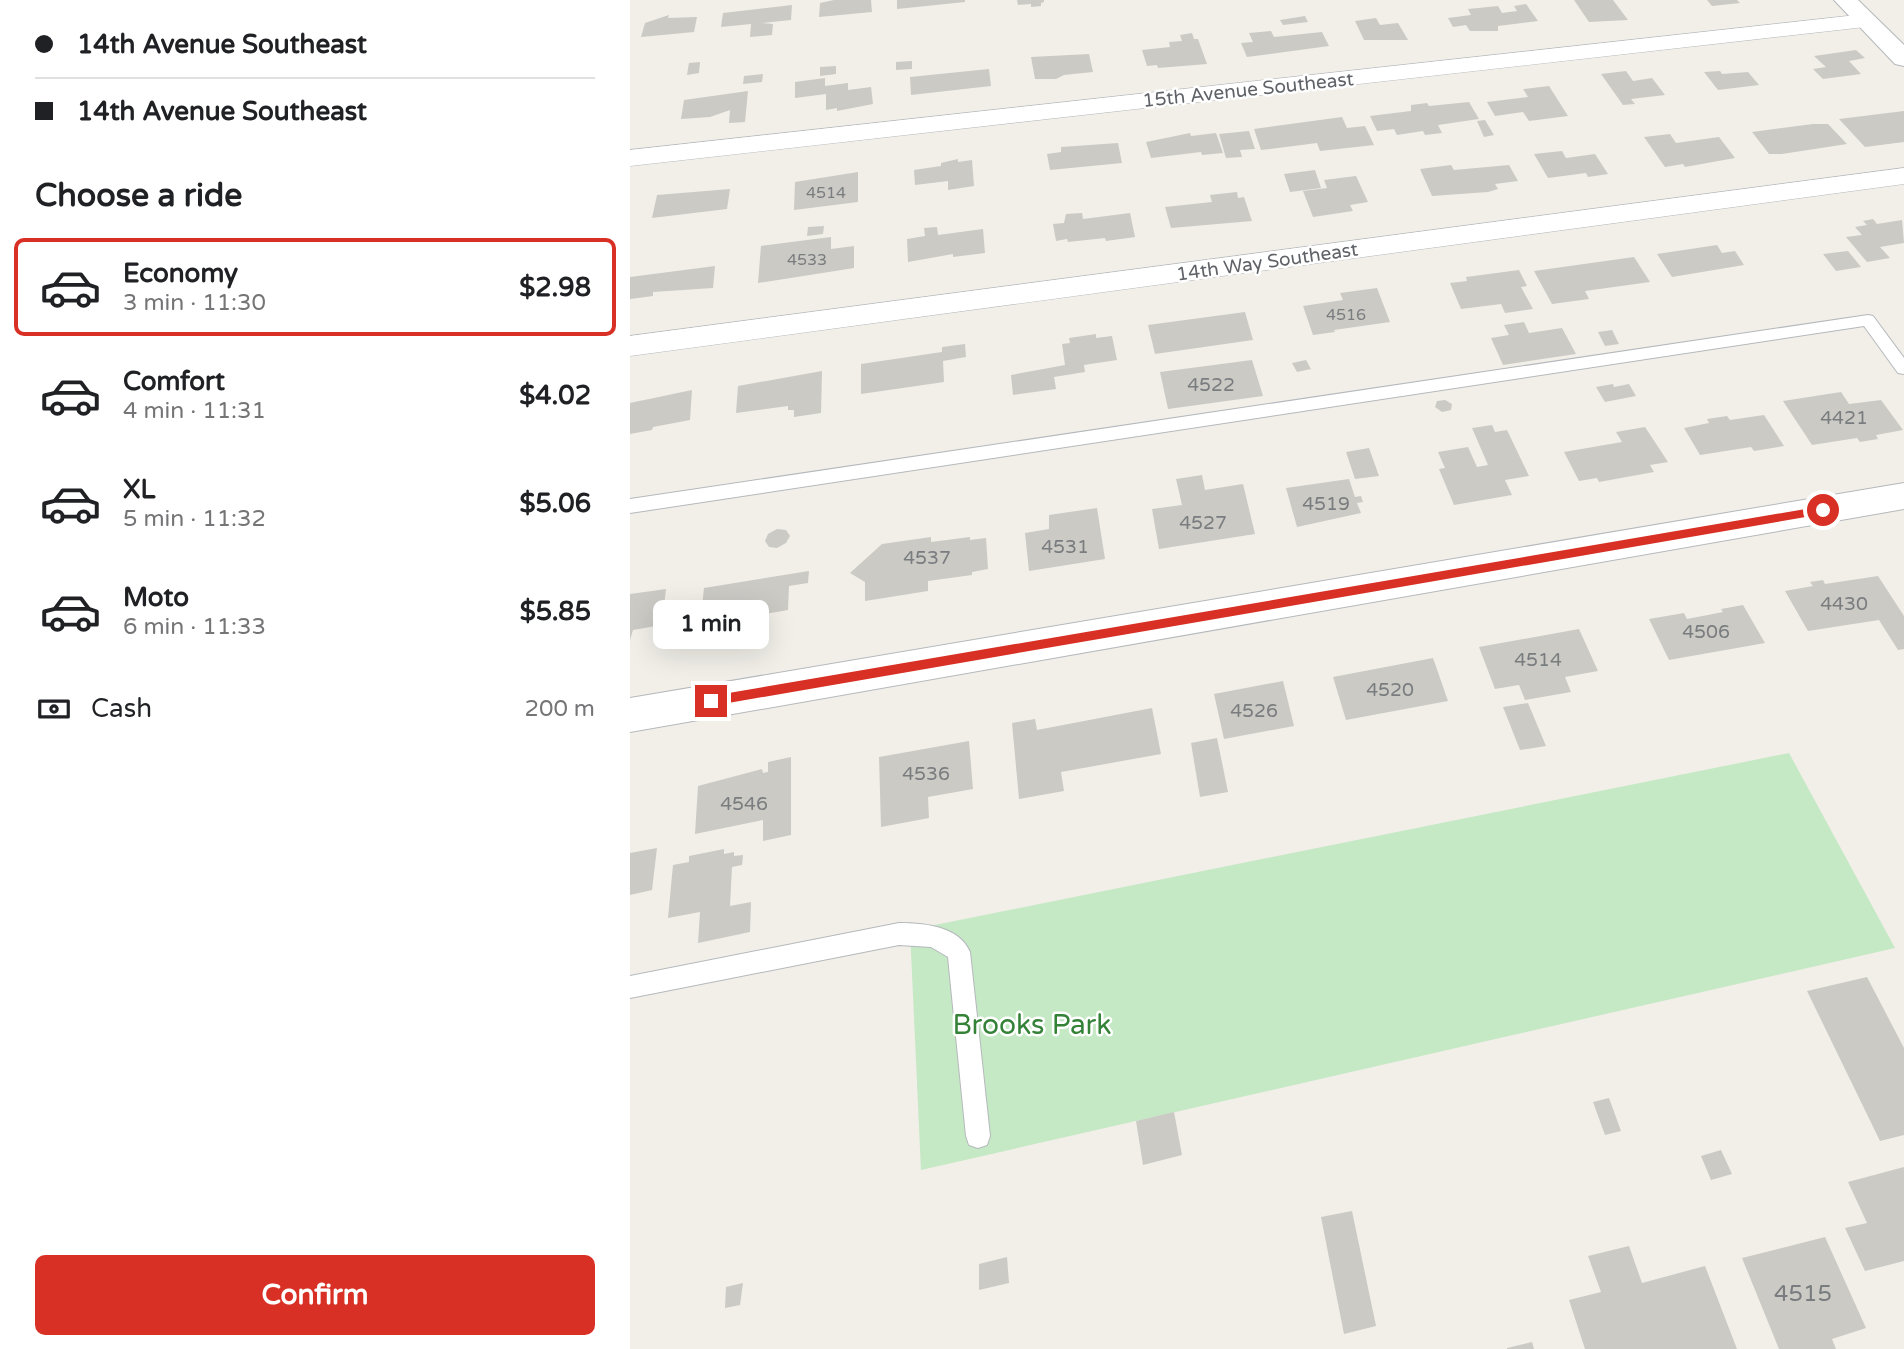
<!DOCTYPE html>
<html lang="en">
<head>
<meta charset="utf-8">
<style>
	body { margin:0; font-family:"Varela Round",sans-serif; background:#f2f2f2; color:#202124; height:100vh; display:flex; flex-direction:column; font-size:26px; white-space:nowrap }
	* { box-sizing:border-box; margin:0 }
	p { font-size:23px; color:#757577 }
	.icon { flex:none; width:38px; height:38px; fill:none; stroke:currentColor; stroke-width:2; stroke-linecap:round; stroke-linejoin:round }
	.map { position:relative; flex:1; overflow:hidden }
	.panel { display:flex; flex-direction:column; background:#fff; width:630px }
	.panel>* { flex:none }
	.hud { display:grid; align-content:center; height:154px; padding:0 35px; background:#fff }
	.end { position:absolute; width:32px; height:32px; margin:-16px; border:9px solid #d93025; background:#fff; box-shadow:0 0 0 4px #fff }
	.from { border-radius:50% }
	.bubble { position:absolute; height:49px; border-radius:10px; background:#fff; box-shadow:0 7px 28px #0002; font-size:23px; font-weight:800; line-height:49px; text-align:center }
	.hud b { display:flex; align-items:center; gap:24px; height:66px; font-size:26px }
	.hud b+b { border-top:2px solid #e0e0e0 }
	.hud i { width:18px; height:18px; background:#202124 }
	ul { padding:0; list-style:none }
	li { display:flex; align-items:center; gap:21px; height:98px; margin:0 14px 10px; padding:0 21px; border:4px solid transparent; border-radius:10px }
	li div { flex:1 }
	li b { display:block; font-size:26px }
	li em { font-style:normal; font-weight:800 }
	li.on { border-color:#d93025 }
	li>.icon { width:63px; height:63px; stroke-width:1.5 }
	h2 { padding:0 35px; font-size:32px; line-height:84px }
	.pay { display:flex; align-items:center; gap:18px; height:77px; padding:0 35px; font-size:26px }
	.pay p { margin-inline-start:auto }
	.primary-button { display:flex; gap:14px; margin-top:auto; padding:14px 35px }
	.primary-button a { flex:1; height:80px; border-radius:10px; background:#d93025; color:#fff; font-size:28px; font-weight:800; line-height:80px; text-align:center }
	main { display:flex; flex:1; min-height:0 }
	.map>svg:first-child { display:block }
</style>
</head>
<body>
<main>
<section class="panel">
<div class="hud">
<b><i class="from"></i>14th Avenue Southeast</b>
<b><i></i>14th Avenue Southeast</b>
</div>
<h2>Choose a ride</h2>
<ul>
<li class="on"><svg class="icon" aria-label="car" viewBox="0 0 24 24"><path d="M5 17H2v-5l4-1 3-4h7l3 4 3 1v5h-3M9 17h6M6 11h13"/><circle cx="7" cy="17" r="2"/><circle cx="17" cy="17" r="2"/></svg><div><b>Economy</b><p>3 min · 11:30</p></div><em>$2.98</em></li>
<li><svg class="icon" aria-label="car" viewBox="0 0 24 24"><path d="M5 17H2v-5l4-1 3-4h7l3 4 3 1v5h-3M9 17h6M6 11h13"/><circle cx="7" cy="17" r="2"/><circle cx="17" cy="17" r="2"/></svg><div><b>Comfort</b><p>4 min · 11:31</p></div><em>$4.02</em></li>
<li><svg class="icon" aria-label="car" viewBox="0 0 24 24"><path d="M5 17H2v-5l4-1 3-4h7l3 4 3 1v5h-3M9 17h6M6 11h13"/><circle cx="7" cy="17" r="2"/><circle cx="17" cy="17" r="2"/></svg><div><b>XL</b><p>5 min · 11:32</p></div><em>$5.06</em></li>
<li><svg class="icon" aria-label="car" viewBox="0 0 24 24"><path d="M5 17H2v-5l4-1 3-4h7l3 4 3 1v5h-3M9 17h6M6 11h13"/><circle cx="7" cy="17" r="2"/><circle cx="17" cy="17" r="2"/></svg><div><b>Moto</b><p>6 min · 11:33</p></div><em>$5.85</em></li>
</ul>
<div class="pay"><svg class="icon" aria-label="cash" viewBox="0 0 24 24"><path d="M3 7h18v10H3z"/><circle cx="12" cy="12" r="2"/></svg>Cash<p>200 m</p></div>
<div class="primary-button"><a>Confirm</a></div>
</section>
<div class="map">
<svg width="1274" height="1349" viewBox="0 0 1274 1349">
	<rect width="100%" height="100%" fill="#f1efe8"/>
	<!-- green -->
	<polygon fill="#c5e8c5" points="1159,753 1265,948 291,1170 280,930"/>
	<!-- building -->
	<g fill="#cccac5">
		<polygon points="204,0 241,0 242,12 189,17 190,3"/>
		<polygon points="267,0 335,0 335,2 267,9"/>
		<polygon points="387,0 414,0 414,2 411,3 411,6 401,7 401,4 388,5"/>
		<polygon points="944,0 983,0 998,20 959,22"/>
		<polygon points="1077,0 1107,0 1110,3 1082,6"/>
		<polygon points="896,4 908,21 868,26 868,31 840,31 836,25 823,27 818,18 841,15 838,9 868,6 872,13 887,11 884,6"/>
		<polygon points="162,5 161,20 131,23 143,24 142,35 120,37 121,24 91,27 93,13"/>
		<polygon points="39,15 38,18 67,17 64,32 11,37 15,23"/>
		<polygon points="675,16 678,22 653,25 650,20"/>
		<polygon points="746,18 750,25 768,23 778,40 734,40 725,21"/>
		<polygon points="641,31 644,37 692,32 699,46 617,57 611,43 623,42 619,33"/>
		<polygon points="562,33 564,39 568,39 577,64 528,68 527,65 517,66 512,50 540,47 539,42 552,41 550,35"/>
		<polygon points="1226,50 1235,58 1219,61 1231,74 1193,79 1183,69 1196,67 1184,56"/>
		<polygon points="459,54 463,72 434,75 426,79 405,79 401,57"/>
		<polygon points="282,61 282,69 266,70 266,62"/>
		<polygon points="70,62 69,73 57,75 59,63"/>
		<polygon points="206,66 206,74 190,76 190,67"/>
		<polygon points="359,69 361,86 281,95 280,77"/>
		<polygon points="996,71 1003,81 1022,78 1035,95 1001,99 1005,104 993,105 971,74"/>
		<polygon points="1090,71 1092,74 1118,72 1129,85 1088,90 1074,72"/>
		<polygon points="133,74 132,82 113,84 114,76"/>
		<polygon points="195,78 195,86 218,83 218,90 241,87 243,104 207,111 207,108 196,110 196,94 165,98 165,82"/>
		<polygon points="919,86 938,116 899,121 893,112 865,116 857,102 898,97 893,89"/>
		<polygon points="118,91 115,122 99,123 100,110 80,117 51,119 54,100"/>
		<polygon points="839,102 849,119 808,125 812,133 795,135 793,131 767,135 764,129 747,131 740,116 781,111 781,105 797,103 799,106"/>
		<polygon points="1274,111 1274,142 1235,147 1209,119"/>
		<polygon points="712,117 717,128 735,126 744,145 690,151 687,143 631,150 624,129"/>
		<polygon points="855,120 864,135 854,137 847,121"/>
		<polygon points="1183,124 1198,124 1217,144 1152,154 1139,154 1122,132"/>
		<polygon points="619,131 625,149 610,150 612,157 596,158 589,134"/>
		<polygon points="560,133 561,136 586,133 593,153 572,155 571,152 521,158 516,142"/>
		<polygon points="1040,134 1046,143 1089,137 1105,158 1055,167 1053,164 1035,167 1014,137"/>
		<polygon points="488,143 492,163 420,170 417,154 431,152 431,147"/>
		<polygon points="932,151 936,158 965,154 978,174 958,177 956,173 918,178 904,154"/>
		<polygon points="328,159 328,162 342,160 344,186 318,190 318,181 285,185 284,170 311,166 311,163"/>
		<polygon points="821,165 824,170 879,165 888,181 865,184 868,189 858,192 802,196 790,169"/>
		<polygon points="685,170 691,188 660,192 654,174"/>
		<polygon points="228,172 228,202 164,210 165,182"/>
		<polygon points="726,176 738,202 720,205 723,211 683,217 673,191 697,188 694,180"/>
		<polygon points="100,189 97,209 22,218 27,195"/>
		<polygon points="607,192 608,198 614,197 622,221 541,228 535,207 582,202 580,195"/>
		<polygon points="452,213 453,219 500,213 505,237 476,241 475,238 438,242 437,239 426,241 423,224 434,223 436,214"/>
		<polygon points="1243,219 1247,224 1272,220 1274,243 1250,247 1260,258 1237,262 1216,237 1232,235 1225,227 1237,225 1233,221"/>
		<polygon points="194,226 193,234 177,236 178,227"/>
		<polygon points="307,227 308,235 353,229 355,253 323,257 323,254 278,262 277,239 295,236 294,228"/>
		<polygon points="201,237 201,249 224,246 224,268 128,283 131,246"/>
		<polygon points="1087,245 1092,253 1105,251 1114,265 1042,277 1027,254"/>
		<polygon points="1218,251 1231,267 1206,271 1193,254"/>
		<polygon points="1004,257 1020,282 955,291 959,299 922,304 904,271"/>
		<polygon points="85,266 83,288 23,292 23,296 0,299 0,277"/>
		<polygon points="889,270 897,286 891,287 903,309 875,313 871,304 831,309 820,283 837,281 836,277"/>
		<polygon points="747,288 760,322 704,330 705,332 683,335 673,306 713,300 710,293"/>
		<polygon points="615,312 623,340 525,354 518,325"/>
		<polygon points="894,322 899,333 932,328 946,354 873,365 861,338 879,335 874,325"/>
		<polygon points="982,330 989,344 975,346 968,332"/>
		<polygon points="466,334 466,338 482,336 487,360 454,365 455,372 424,377 426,389 383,395 381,375 435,365 432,344 440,343 439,338"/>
		<polygon points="335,344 336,357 313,361 314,382 231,394 231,364 312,352 312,347"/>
		<polygon points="622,360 633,396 538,409 530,372"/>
		<polygon points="676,360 681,369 667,372 662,363"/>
		<polygon points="192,371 191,413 164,417 164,410 158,410 158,406 106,413 108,386"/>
		<polygon points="983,384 984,387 999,384 1006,396 975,402 966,387"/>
		<polygon points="62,390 60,420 23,427 22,430 0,434 0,403"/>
		<polygon points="1211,392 1219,404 1251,400 1273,430 1246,435 1248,439 1230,442 1227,438 1182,445 1153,401"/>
		<polygon points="815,400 822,404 821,410 812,412 805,407 807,401"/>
		<polygon points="1134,415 1154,446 1124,451 1121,447 1070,455 1054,428 1079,423 1077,419 1097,416 1100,420"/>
		<polygon points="862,425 865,432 877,430 899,476 875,480 882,495 824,505 809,469 815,468 808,452 838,447 847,467 858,465 842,428"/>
		<polygon points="1015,427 1038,462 1020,465 1024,472 969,482 967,478 949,481 934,452 992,442 986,432"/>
		<polygon points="739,448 749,476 725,479 716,452"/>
		<polygon points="572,475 575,490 613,484 625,534 529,549 522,509 552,505 546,479"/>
		<polygon points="719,479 725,497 731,496 733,502 727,503 731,513 667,527 656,488"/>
		<polygon points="467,508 475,559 399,571 395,533 419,529 419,515"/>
		<polygon points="147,529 156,530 160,536 156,543 147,548 139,547 135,541 138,534"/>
		<polygon points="301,537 301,542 340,537 340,540 356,538 358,569 342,572 342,575 298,581 298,591 235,601 235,582 220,573 252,544"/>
		<polygon points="179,571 178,583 159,586 158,610 70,625 74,588"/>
		<polygon points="1248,576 1274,616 1274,649 1268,650 1249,620 1178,631 1155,591 1183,586 1180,582 1193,580 1195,584"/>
		<polygon points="36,589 32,625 3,630 0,640 0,594"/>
		<polygon points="1113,605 1135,643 1039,660 1019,619 1054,613 1057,619 1093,612 1091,609"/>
		<polygon points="949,629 968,671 935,677 941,692 895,700 889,685 865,689 849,647"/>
		<polygon points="803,658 818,701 716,720 703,677"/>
		<polygon points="653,681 664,726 594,739 584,694"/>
		<polygon points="898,703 916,746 890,750 873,707"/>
		<polygon points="522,708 531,754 431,772 434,791 389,799 382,723 405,719 407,730"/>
		<polygon points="587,738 598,792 570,797 561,743"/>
		<polygon points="339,741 343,789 298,797 299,818 251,827 249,757"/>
		<polygon points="161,757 161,835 133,841 133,820 65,834 68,786 132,769 133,773 138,772 138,762"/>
		<polygon points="27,848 22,890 0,895 0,853"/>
		<polygon points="94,849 94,854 104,852 104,856 113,855 112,865 102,867 100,906 121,902 120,932 68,943 70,912 38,918 43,865 59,862 59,856"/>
		<polygon points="1237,977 1274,1048 1274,1135 1250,1141 1177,991"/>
		<polygon points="979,1098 991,1131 975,1135 963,1102"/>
		<polygon points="544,1112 552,1155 513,1165 506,1121"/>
		<polygon points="1091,1150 1102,1174 1081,1180 1071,1156"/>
		<polygon points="1274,1167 1274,1261 1235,1271 1215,1228 1237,1223 1218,1182"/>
		<polygon points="722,1211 746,1326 714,1334 691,1217"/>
		<polygon points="1195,1237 1236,1328 1202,1339 1206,1349 1149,1349 1112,1258"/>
		<polygon points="999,1246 1012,1283 1075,1266 1107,1349 955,1349 939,1300 971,1292 958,1256"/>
		<polygon points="377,1257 379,1283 349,1290 349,1264"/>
		<polygon points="113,1283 110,1305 95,1308 96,1287"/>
		<polygon points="902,1342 904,1349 877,1349 877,1348"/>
	</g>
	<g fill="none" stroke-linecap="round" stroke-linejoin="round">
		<!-- service casing -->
		<g stroke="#b5b8bc" stroke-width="2">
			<g id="service">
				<polygon points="1238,315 1243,316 1274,358 1274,374 1268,373 1234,326 0,513 0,499"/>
				<path d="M269,923C294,923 329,926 340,952L360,1136L357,1145L348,1148L339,1145L336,1136L318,957L301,947L269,945L0,998V976Z"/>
			</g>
		</g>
		<!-- minor casing -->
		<g stroke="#b5b8bc" stroke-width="1">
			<g id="minor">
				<polygon points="1236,14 1244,16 1247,21 1244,26 0,166 0,150"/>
				<polygon points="1274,168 1274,184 0,356 0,336"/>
			</g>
		</g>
		<!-- tertiary casing -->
		<g stroke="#b5b8bc" stroke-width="2">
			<g id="tertiary">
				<polygon points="1204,0 1228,0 1274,45 1274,66 1265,64"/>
				<polygon points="1274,483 1274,509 0,732 0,698"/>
			</g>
		</g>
		<!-- service -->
		<use href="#service" fill="#fff" fill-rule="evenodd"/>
		<!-- minor -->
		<use href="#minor" fill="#fff" fill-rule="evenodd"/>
		<!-- tertiary -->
		<use href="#tertiary" fill="#fff" fill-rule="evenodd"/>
	</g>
	<!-- route -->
	<polygon fill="#d93025" points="1193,506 1198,510 1193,514 81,706 76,701 81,696"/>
	<g text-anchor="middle" stroke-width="5" stroke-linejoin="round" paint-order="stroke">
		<!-- far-number labels -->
		<g font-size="16" fill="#7a7d7f">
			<text x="196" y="198">4514</text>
			<text x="177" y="265">4533</text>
			<text x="716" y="320">4516</text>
		</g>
		<!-- far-street labels -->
		<g font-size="19" fill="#5f6368" stroke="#fff">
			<text transform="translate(618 89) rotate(-6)" y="7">15th Avenue Southeast</text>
			<text transform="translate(637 261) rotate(-8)" y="7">14th Way Southeast</text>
		</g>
		<!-- number labels -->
		<g font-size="19" fill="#7a7d7f">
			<text x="581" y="391">4522</text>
			<text x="1214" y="424">4421</text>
			<text x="696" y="510">4519</text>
			<text x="573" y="529">4527</text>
			<text x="435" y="553">4531</text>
			<text x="297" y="564">4537</text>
			<text x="1214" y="610">4430</text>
			<text x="1076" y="638">4506</text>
			<text x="908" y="666">4514</text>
			<text x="760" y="696">4520</text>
			<text x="624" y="717">4526</text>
			<text x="296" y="780">4536</text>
			<text x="114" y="810">4546</text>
		</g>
		<!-- near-number labels -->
		<g font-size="23" fill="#7a7d7f">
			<text x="1173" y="1301">4515</text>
		</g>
		<!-- near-park labels -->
		<g font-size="28" fill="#348238" stroke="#fff">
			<text x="402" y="1034">Brooks Park</text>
		</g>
	</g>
</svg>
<i class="end from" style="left:1193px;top:510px"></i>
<i class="end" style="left:81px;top:701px"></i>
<div class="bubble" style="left:23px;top:600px;width:116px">1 min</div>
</div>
</main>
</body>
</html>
